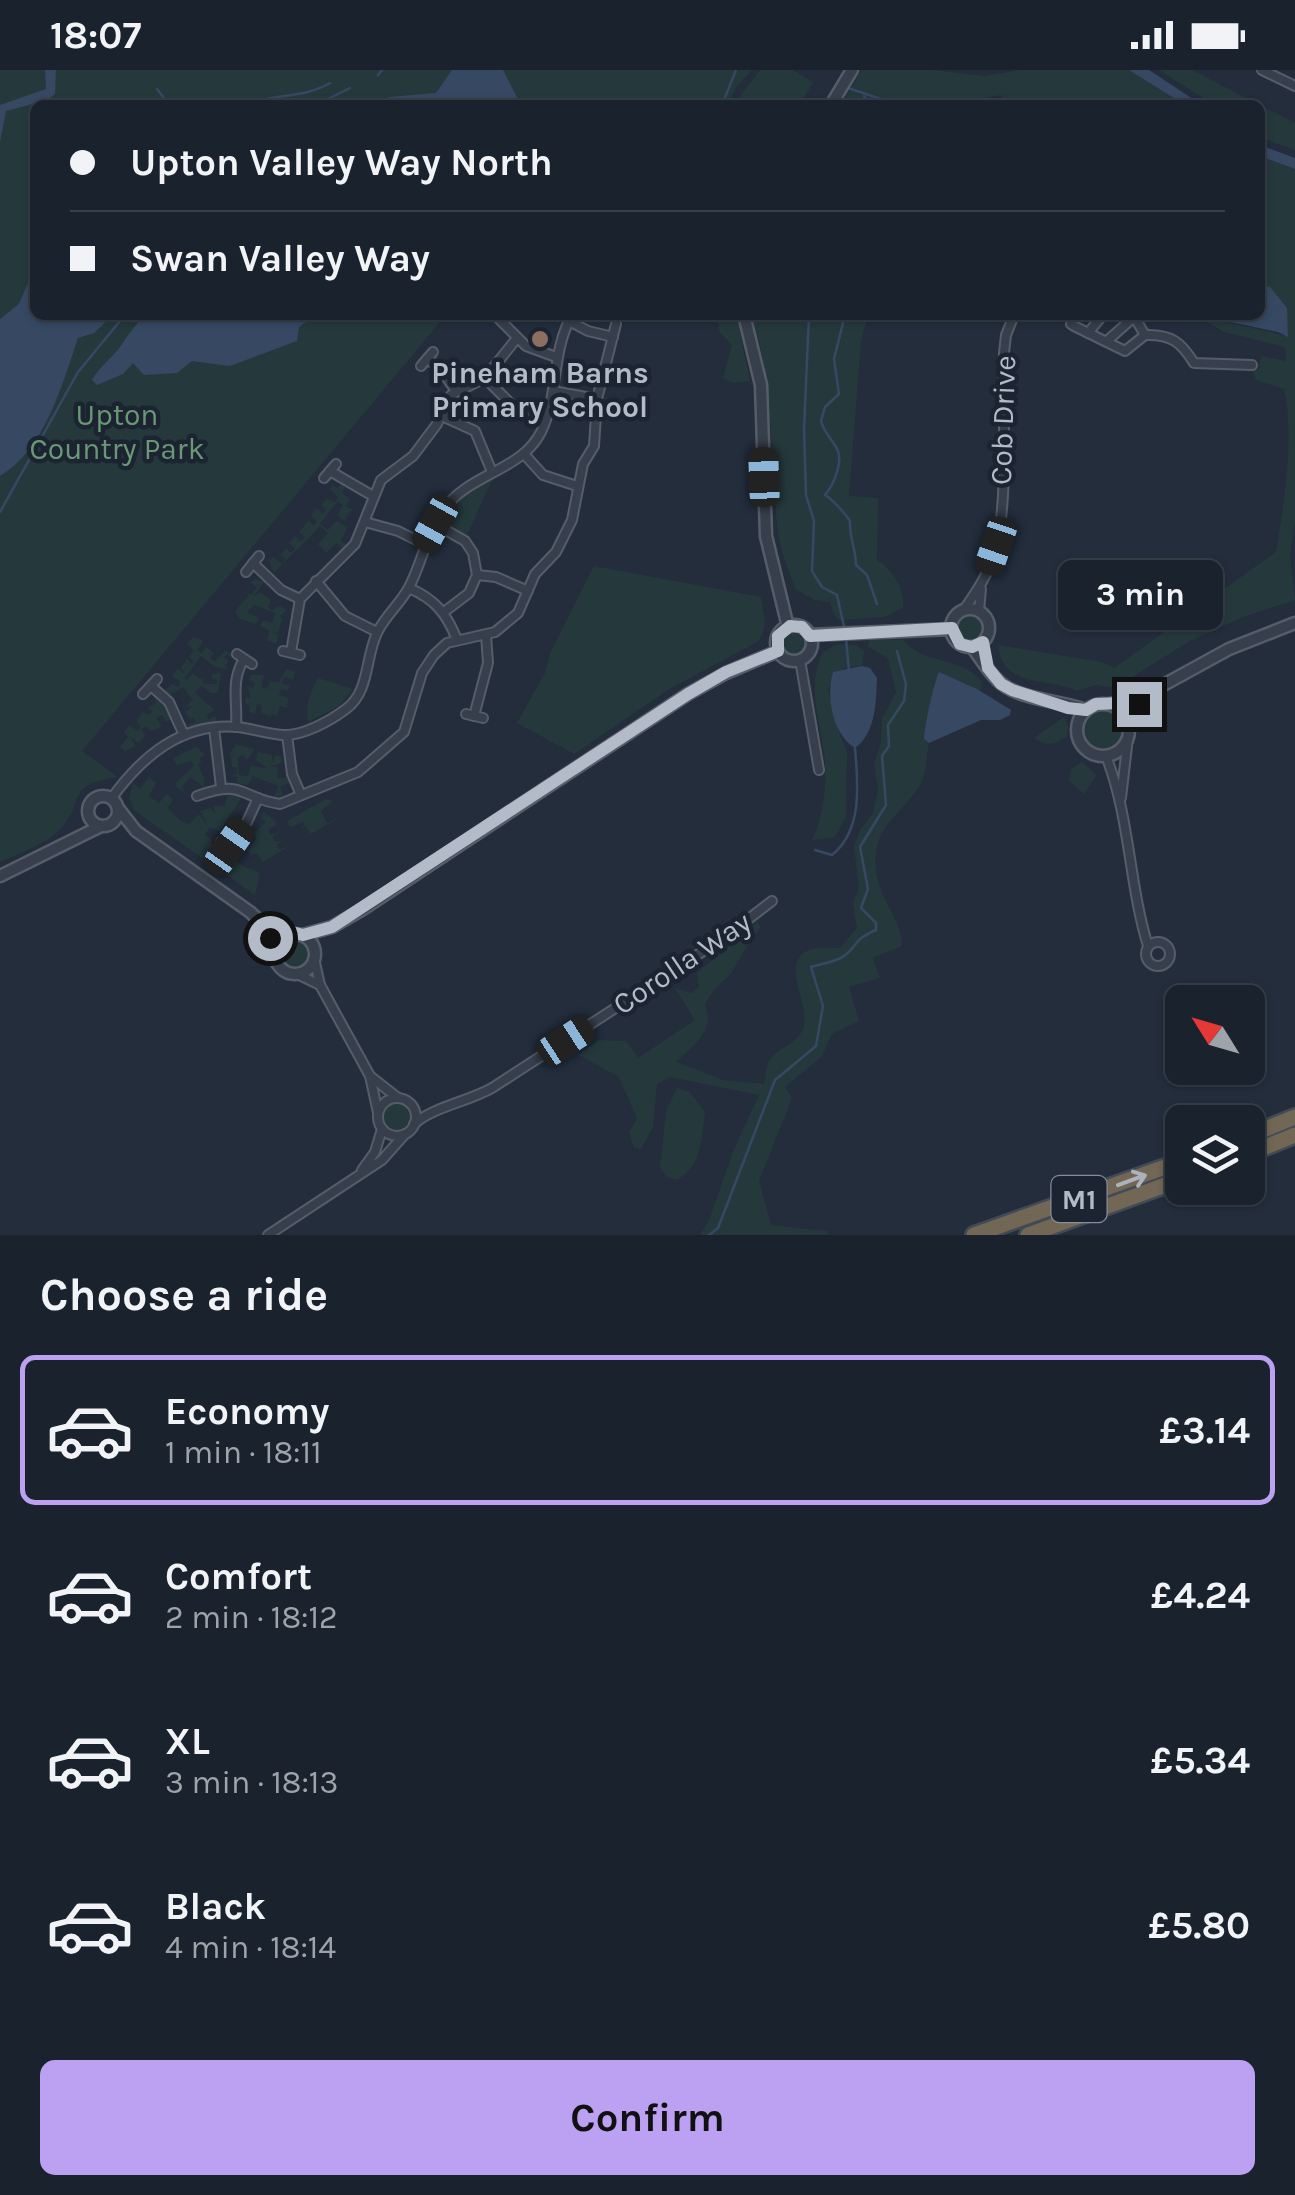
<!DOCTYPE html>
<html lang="en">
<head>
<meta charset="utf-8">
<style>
	body { margin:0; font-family:Karla,sans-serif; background:#272f39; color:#f1f3f6; height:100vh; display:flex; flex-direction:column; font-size:38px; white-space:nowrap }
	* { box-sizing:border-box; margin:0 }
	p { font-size:32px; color:#9fa4aa }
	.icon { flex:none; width:55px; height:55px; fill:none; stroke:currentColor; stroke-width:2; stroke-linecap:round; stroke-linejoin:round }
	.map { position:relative; height:1165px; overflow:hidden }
	.side { display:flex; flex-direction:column; background:#1a222d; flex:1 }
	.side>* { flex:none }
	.hud { position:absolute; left:30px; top:30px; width:1235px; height:220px; border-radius:15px; box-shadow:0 2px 8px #0004,0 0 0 2px #383f49; display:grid; align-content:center; height:220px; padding:0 40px; background:#1a222d }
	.needle { width:65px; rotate:307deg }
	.fabs { position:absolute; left:1165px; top:915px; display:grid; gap:20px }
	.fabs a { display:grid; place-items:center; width:100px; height:100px; border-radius:15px; background:#1a222d; box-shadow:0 2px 8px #0004,0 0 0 2px #383f49; font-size:50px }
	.end { position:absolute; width:45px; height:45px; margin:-22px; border:12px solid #b3bac8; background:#111; box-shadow:0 0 0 5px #111 }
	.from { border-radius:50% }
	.bubble { position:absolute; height:70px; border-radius:15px; background:#1a222d; box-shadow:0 2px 8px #0004,0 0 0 2px #383f49; font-size:32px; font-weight:700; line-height:70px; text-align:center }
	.car { position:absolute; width:30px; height:60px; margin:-30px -15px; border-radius:12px; box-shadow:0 0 8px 2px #0007; background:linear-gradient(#222 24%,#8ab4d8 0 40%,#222 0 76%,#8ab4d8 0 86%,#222 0) }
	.hud b { display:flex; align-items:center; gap:35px; height:95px; font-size:38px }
	.hud b+b { border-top:2px solid #383f49 }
	.hud i { width:25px; height:25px; background:#f1f3f6 }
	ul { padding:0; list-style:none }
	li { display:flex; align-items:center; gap:30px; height:150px; margin:0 20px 15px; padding:0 20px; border:5px solid transparent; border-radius:15px }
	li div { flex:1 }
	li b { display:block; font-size:38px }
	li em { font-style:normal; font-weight:700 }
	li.current { border-color:#bca0f2 }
	li>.icon { width:90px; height:90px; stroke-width:1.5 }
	h2 { padding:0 40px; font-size:45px; line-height:120px }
	.action { display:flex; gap:20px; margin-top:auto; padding:20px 40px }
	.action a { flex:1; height:115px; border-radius:15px; background:#bca0f2; color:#111; font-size:40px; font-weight:700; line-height:115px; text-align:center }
	.status { display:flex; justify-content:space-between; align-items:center; height:70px; padding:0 50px; background:#1a222d; direction:ltr }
	.status svg { height:28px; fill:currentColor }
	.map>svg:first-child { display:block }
</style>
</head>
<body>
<div class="status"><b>18:07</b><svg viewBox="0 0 49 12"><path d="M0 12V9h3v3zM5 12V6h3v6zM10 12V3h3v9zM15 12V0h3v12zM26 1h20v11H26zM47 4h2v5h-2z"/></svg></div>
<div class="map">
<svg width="1295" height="1165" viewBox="0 0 1295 1165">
	<rect width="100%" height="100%" fill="#232d3c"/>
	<!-- green -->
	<g fill="#25393d">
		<path d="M0,0H752L737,16L728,35H35V245H446L82,681L118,707C61,715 89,732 58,761C42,776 20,783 0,792Z"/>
		<polygon points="760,0 793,0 813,12 800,35 733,35"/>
		<polygon points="862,0 933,0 985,6 1019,0 1129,0 1185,35 969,35 1000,34 1004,32 1001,25 950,35 841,35"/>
		<polygon points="1159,0 1192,0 1260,35 1214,35"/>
		<polygon points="1260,35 1295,53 1295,80 1260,67"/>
		<path d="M1260,86L1295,99V452L1290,486L1295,530L1243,547L1188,572L1115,618L1096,615L1077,621C1047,606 1003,620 998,575L1102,592L1114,598L1276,482C1284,433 1295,366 1284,319L1256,310L1253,301L1259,299L1261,286L1286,291L1285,277L1224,262L1195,245L1287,266L1265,215L1260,214Z"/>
		<polygon points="666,245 736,245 750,311 733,313 723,308 732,275 718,260 719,254 709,247 664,250"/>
		<path d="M751,245H868L861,271L849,426L878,428L877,490C892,499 906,521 903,538L884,547L840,550L834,545L830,532L815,530L796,520C789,501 780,481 778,461C768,386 777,319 751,245Z"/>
		<polygon points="493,408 467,465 446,455 444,452 464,425"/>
		<polygon points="341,414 345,417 342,423 350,429 346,436 354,441 350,441 345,451 337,445 343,435 338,431 320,454 328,460 336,451 347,457 341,471 349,476 344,480 337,473 326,483 318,474 328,463 320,456 274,503 269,491 273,487 282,494 286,489 280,485 286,478 291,483 295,479 289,473 295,466 301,472 305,467 299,462 309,450 313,456 317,452 311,445 317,438 323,444 326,439 321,435 327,429 335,432 338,427 330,420 332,415 338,418"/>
		<polygon points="594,496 761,527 765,552 762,566 757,572 671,618 574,684 517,653 545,603 550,584"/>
		<polygon points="255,509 264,512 253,527 260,522 271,530 268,536 271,540 280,536 287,540 280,546 282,550 278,563 272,562 278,565 276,574 267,570 270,561 260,556 263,550 272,553 275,543 254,535 247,542 259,548 256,554 240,549 235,541 249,525 246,521 251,525 257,517 251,513"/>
		<circle cx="970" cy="559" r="13"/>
		<circle cx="794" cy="574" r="14"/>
		<polygon points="193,567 203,571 197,580 202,583 206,577 214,583 210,588 215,592 225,581 234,585 232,588 227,584 224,587 229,591 225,596 229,600 214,596 201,586 185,608 187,610 193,603 201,609 203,607 203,614 217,614 217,610 211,609 212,604 221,603 218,623 211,623 201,616 195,623 215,640 207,644 208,649 216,646 216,652 191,657 186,655 196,652 194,648 190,649 185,642 193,636 185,637 193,630 183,617 169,625 165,620 172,614 178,617 181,612 172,606 178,599 185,604 181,597 187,589 192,594 194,592 189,587 194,580 187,574"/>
		<path d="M869,570H904C922,595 962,586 982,612L980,621L963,612L934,611C933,631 924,649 924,669L929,673C926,685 927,700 922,711C910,736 879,753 876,782C870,822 902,845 902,876L873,888L880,908L849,917L859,951L832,964L822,986L785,1017L792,1028L759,1111L771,1155L827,1161L828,1165H700L710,1148L733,1081L759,1025L670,1007L657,1014L653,1057L641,1079L634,1078L629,1062L637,1049L619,1007L579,985L598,970L626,971L638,988L695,950L675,918L691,923L699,917L697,903L757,852L761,857C750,870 743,882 735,897C727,912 714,914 705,935C716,960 693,976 676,992L723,1010L764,1014C765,1008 766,997 769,991C777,978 797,974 803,959C812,934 778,893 809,880C817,877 830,878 840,878L857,858L853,833L859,818L854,777L860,760L873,743L878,720L874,694L881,672L882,649L896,622L888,588L868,577Z"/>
		<path d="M838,574L856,575L864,581L862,596L844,598L828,619L838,660L847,682L846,747L834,768L812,770C823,748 827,716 825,691C822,655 805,617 823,582Z"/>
		<polygon points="286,599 295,602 293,610 284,607 282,614 290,615 288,621 281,619 279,625 289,628 287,635 290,638 280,636 277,646 271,644 270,649 269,645 261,643 262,635 257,634 255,644 249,642 250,636 246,634 245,628 251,628 247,616 253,618 255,613 249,610 251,605 264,605 261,617 267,619 270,611 279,613"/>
		<path d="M318,608L353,619L339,636L308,652C305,634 310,623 318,608Z"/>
		<polygon points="155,629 164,635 171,649 166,652 162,645 157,648 161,657 152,661 146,656 141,659 145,666 138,673 131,667 135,676 125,681 120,677 128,667 124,662 129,655 138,661 141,656 136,652 143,642 149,645 152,641 148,638 156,633"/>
		<circle cx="1103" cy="660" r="22"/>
		<path d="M1064,647L1068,655L1067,666C1056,675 1046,677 1034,668Z"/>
		<polygon points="236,674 254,679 248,689 242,685 238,688 239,705 248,706 251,696 267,698 256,690 258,682 272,685 272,693 275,685 282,687 281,693 269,697 277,697 278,709 288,707 289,713 280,717 283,726 274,727 278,716 253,706 248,715 236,713 237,707 231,706 237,703 236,697 232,697 231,685 229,684"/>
		<polygon points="196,677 205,685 200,688 201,693 198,694 204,708 204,717 190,707 182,717 187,725 174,714 194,696 191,691 177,695 173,688"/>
		<polygon points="1082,692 1097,705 1084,724 1069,711 1071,699"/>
		<polygon points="149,707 156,713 149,726 159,733 167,724 173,730 168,738 180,751 190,754 198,744 208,755 200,741 210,738 216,745 213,736 225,736 228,724 242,727 220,761 210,758 205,764 212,770 211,773 243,796 260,803 255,825 135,741 129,728 133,713 140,719"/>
		<polygon points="326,729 333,731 321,741 327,753 341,747 305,767 310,763 306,756 300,759 305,754 304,752 290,757 287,751"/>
		<polygon points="264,742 275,751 276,755 268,760 271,765 280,762 273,767 275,772 284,770 277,774 279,779 288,777 263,792 257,783 252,785 248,781 256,769 254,763 266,752 261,748"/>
		<circle cx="295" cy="884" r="16"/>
		<path d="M677,1018L690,1022L705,1042C702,1067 701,1099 676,1110L666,1106L660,1098L666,1041Z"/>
		<circle cx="397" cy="1047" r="14"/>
	</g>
	<!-- water -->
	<g fill="#374863">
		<polygon points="45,0 56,0 55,24 48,30 6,41 0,72 0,35 46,19"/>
		<polygon points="452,0 503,0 521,35 378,35 389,27 436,23"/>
		<polygon points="1129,0 1149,0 1202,35 1185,35"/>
		<polygon points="1260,75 1295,88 1295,99 1260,86"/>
		<path d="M35,196V245H113L94,263L78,268C62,315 45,379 0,406V249L19,234Z"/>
		<polygon points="1260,214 1270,217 1287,238 1288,267 1278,262 1197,245 1260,245"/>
		<path d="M146,245L237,248L316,245L299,257L297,271L230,296L192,291L177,303L144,305L133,293L123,304L97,315L92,310C99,297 111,289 120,277C129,264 133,257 146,245Z"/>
		<path d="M862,596L870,598L877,608C876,632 876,663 855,678C832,664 826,626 833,602Z"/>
		<path d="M939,602L977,619L1011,640L1010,645L1000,650H981L929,673L924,669C924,658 934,611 939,602Z"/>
	</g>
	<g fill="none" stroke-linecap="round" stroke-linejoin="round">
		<!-- stream -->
		<g stroke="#374863" stroke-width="2.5">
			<polyline points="378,5 382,0"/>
			<polyline points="848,18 899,35"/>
			<polyline points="157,19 169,35"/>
			<polyline points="864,26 871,35"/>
			<path d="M247,35C277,22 300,30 330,13"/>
			<polyline points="316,35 350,18"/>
			<polyline points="722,35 736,0"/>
			<polyline points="809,245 804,359 806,425 814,451 812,501 822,517 837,525 845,561"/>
			<path d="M845,245L834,289L839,324L825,337L821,351C824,363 832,369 837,379C844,391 833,416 825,425C832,429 845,443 850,451C849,467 856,479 856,495L867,505L877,534"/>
			<polyline points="0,442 78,302 125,245"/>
			<polyline points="846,569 849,601"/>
			<path d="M815,780L832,785C863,760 858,714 855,678"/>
			<path d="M709,1165L718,1158L775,1010L816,976L823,936L811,897C822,893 834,893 844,886C860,874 851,871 876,860V853L861,838L868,819L860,777L886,735L882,686L889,676L888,655L904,631L906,614L897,581"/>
		</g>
		<!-- minor casing -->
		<g stroke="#555d6a" stroke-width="12">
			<g id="minor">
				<polyline points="1262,0 1295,16"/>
				<polyline points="495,245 526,276 556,287"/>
				<polyline points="1075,245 1071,254 1074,256 1125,281 1145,265"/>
				<path d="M1133,245L1145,265C1171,264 1181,272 1194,293L1252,295"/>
				<polyline points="569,251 588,261 613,267"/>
				<polyline points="1088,263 1103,245"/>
				<polyline points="1107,271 1134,247"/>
				<polyline points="427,289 440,298 456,321"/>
				<polyline points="421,296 433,282"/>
				<polyline points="485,308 513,336 544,354"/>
				<polyline points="553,321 597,329"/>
				<polyline points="442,346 475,361 492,402"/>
				<polyline points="524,384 543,405 577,416"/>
				<polyline points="330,401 373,426"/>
				<polyline points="324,408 336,394"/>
				<polyline points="365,452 398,461 424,474"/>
				<polyline points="435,454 465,471 473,483 477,505 469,523 444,542"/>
				<polyline points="253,493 281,520 300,529"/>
				<polyline points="246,502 259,486"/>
				<polyline points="477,505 496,507 528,521"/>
				<polyline points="316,511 345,546 377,562"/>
				<path d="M409,518C435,529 447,544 457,570"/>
				<path d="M963,541C977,521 990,502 996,478C1009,426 1002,340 1004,283L1006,265L1014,245"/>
				<polyline points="979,541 981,519"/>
				<polyline points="283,581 300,585"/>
				<polyline points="291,582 300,529 355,474 381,410 413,386 437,354 451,325 485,308 517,268"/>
				<polyline points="237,584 252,594"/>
				<polyline points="800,590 819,700"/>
				<polyline points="151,616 169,632 184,665"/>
				<polyline points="143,624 157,609"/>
				<polyline points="466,644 483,648"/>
				<polyline points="474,646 488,593 486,565"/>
				<path d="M236,657C238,632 230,612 244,589"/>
				<polyline points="214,658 221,717"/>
				<polyline points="287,665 292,704 301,725"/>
				<path d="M1106,686C1130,747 1129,815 1148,876"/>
				<path d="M197,726C245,708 239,728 280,734L358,702L404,662L422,603L434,585L447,573L495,562L518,543L535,504L556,482L572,450L583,394L594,376L597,329L616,254"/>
				<polyline points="1121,728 1128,668"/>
				<path d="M111,729C142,686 182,652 238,657C253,659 268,664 283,665C303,666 330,651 346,639C370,621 365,588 377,563C385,546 399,535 408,519C421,496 425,468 442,442C467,403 521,402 541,362C559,325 551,282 572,245"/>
				<polyline points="221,772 235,782"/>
				<polyline points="229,777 247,752 258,728"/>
				<circle cx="1158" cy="884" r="12"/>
				<polyline points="314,888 320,915 370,1006 378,1043"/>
				<polyline points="297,904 320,915"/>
				<polyline points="370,1006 398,1028"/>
				<circle cx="397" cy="1047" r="19"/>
				<path d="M414,1054C433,1037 467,1032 492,1018L725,867L772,831"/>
				<polyline points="362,1100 375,1082 382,1059"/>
				<polyline points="268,1165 382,1090 405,1064"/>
			</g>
		</g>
		<!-- tertiary casing -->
		<g stroke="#555d6a" stroke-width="15">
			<g id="tertiary">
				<polyline points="831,35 852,0"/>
				<polyline points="744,245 761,315 766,466 788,557"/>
				<circle cx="970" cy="558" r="19"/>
				<circle cx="794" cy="573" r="18"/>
				<polyline points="810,565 951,559"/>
				<path d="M972,577C981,589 990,605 1002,614C1022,630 1063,631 1086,640"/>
				<circle cx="1103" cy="660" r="26"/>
				<polyline points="1110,634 1136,630 1229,579 1295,553"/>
				<circle cx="103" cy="741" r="15"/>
				<polyline points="118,738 136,761 250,842 262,853 276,879"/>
				<polyline points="0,806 101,756"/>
				<circle cx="295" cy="884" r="20"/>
				<polyline points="303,865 332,857 363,839 688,624 726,603 778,581"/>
			</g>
		</g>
		<!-- motorway casing -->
		<g stroke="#424a57" stroke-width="20">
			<g id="motorway">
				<polyline points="1248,1066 1295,1047"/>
				<polyline points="1248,1084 1295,1065"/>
				<polyline points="974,1165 1182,1091"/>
				<polyline points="1028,1165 1182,1109"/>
			</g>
		</g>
		<!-- minor -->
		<use href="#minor" stroke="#373f4c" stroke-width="8"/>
		<!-- tertiary -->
		<use href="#tertiary" stroke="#373f4c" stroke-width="10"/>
		<!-- motorway -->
		<use href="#motorway" stroke="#726754" stroke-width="15"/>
	</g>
	<!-- one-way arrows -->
	<defs><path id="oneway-shaft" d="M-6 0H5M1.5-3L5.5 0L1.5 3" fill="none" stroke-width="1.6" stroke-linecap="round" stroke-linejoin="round" transform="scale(2.5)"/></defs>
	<use stroke="#acb2bc" href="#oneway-shaft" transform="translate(1132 1110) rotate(-20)"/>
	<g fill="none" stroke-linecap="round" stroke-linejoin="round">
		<!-- route -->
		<polyline stroke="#b3bac8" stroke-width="12" points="270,868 262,854 303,865 332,857 688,624 726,602 778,581 778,566 790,556 802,557 810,566 952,558 960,574 972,577 983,572 988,598 1001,614 1012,620 1068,638 1086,640 1096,634 1122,633 1148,624 1139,634"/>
	</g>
	<!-- markers -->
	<circle fill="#8d6e63" stroke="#1c2431" stroke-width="4" cx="540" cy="269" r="10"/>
	<g text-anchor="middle" stroke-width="9" stroke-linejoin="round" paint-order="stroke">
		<!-- shield labels -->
		<rect fill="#1c2431" stroke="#868d9b" stroke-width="2.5" x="1051.5" y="1106" width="55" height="46" rx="8"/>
		<g font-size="28" font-weight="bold" fill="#b3bac8">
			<text x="1079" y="1139">M1</text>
		</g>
		<!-- poi labels -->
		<g font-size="30" font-weight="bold" fill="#b3bac8" stroke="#1c2431">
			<text x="540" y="313">Pineham Barns<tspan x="540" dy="34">Primary School</tspan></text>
		</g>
		<!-- park labels -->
		<g font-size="30" fill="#6a9876" stroke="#1c2431">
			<text x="117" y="355">Upton<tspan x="117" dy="34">Country Park</tspan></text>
		</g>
		<!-- street labels -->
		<g font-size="30" fill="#b3bac8" stroke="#1c2431">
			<text transform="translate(1003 350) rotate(-88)" y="10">Cob Drive</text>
			<text transform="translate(682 893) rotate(-34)" y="10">Corolla Way</text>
		</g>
	</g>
</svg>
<div class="fabs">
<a><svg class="needle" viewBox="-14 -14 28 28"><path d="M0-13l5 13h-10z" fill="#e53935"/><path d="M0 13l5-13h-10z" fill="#9fa4aa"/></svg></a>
<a><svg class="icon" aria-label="layers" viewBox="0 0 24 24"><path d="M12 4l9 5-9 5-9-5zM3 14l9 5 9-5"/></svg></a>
</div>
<i class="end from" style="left:270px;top:868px"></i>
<i class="end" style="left:1139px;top:634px"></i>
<div class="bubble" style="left:1058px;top:490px;width:165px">3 min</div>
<i class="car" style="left:764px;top:407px;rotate:358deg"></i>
<i class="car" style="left:435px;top:454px;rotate:209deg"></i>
<i class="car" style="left:996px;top:476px;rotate:199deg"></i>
<i class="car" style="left:229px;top:777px;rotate:35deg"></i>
<i class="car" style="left:566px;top:971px;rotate:57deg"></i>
<div class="hud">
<b><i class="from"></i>Upton Valley Way North</b>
<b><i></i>Swan Valley Way</b>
</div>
</div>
<section class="side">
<h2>Choose a ride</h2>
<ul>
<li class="current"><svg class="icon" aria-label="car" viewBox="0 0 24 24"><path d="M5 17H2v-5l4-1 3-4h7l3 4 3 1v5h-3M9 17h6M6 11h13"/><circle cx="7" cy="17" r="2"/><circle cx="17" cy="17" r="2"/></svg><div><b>Economy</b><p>1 min · 18:11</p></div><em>£3.14</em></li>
<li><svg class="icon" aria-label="car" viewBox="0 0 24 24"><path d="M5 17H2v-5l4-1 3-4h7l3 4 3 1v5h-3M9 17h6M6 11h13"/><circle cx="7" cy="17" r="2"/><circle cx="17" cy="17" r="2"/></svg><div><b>Comfort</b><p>2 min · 18:12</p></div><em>£4.24</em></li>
<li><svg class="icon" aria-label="car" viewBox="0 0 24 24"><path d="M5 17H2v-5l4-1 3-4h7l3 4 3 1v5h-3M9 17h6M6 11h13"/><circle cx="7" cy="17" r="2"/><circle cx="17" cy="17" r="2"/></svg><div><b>XL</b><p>3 min · 18:13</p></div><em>£5.34</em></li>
<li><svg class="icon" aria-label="car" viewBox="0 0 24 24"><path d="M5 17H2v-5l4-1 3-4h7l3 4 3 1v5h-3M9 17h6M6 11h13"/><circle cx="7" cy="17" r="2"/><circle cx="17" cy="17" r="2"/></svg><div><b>Black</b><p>4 min · 18:14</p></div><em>£5.80</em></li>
</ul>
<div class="action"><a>Confirm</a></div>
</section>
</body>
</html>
